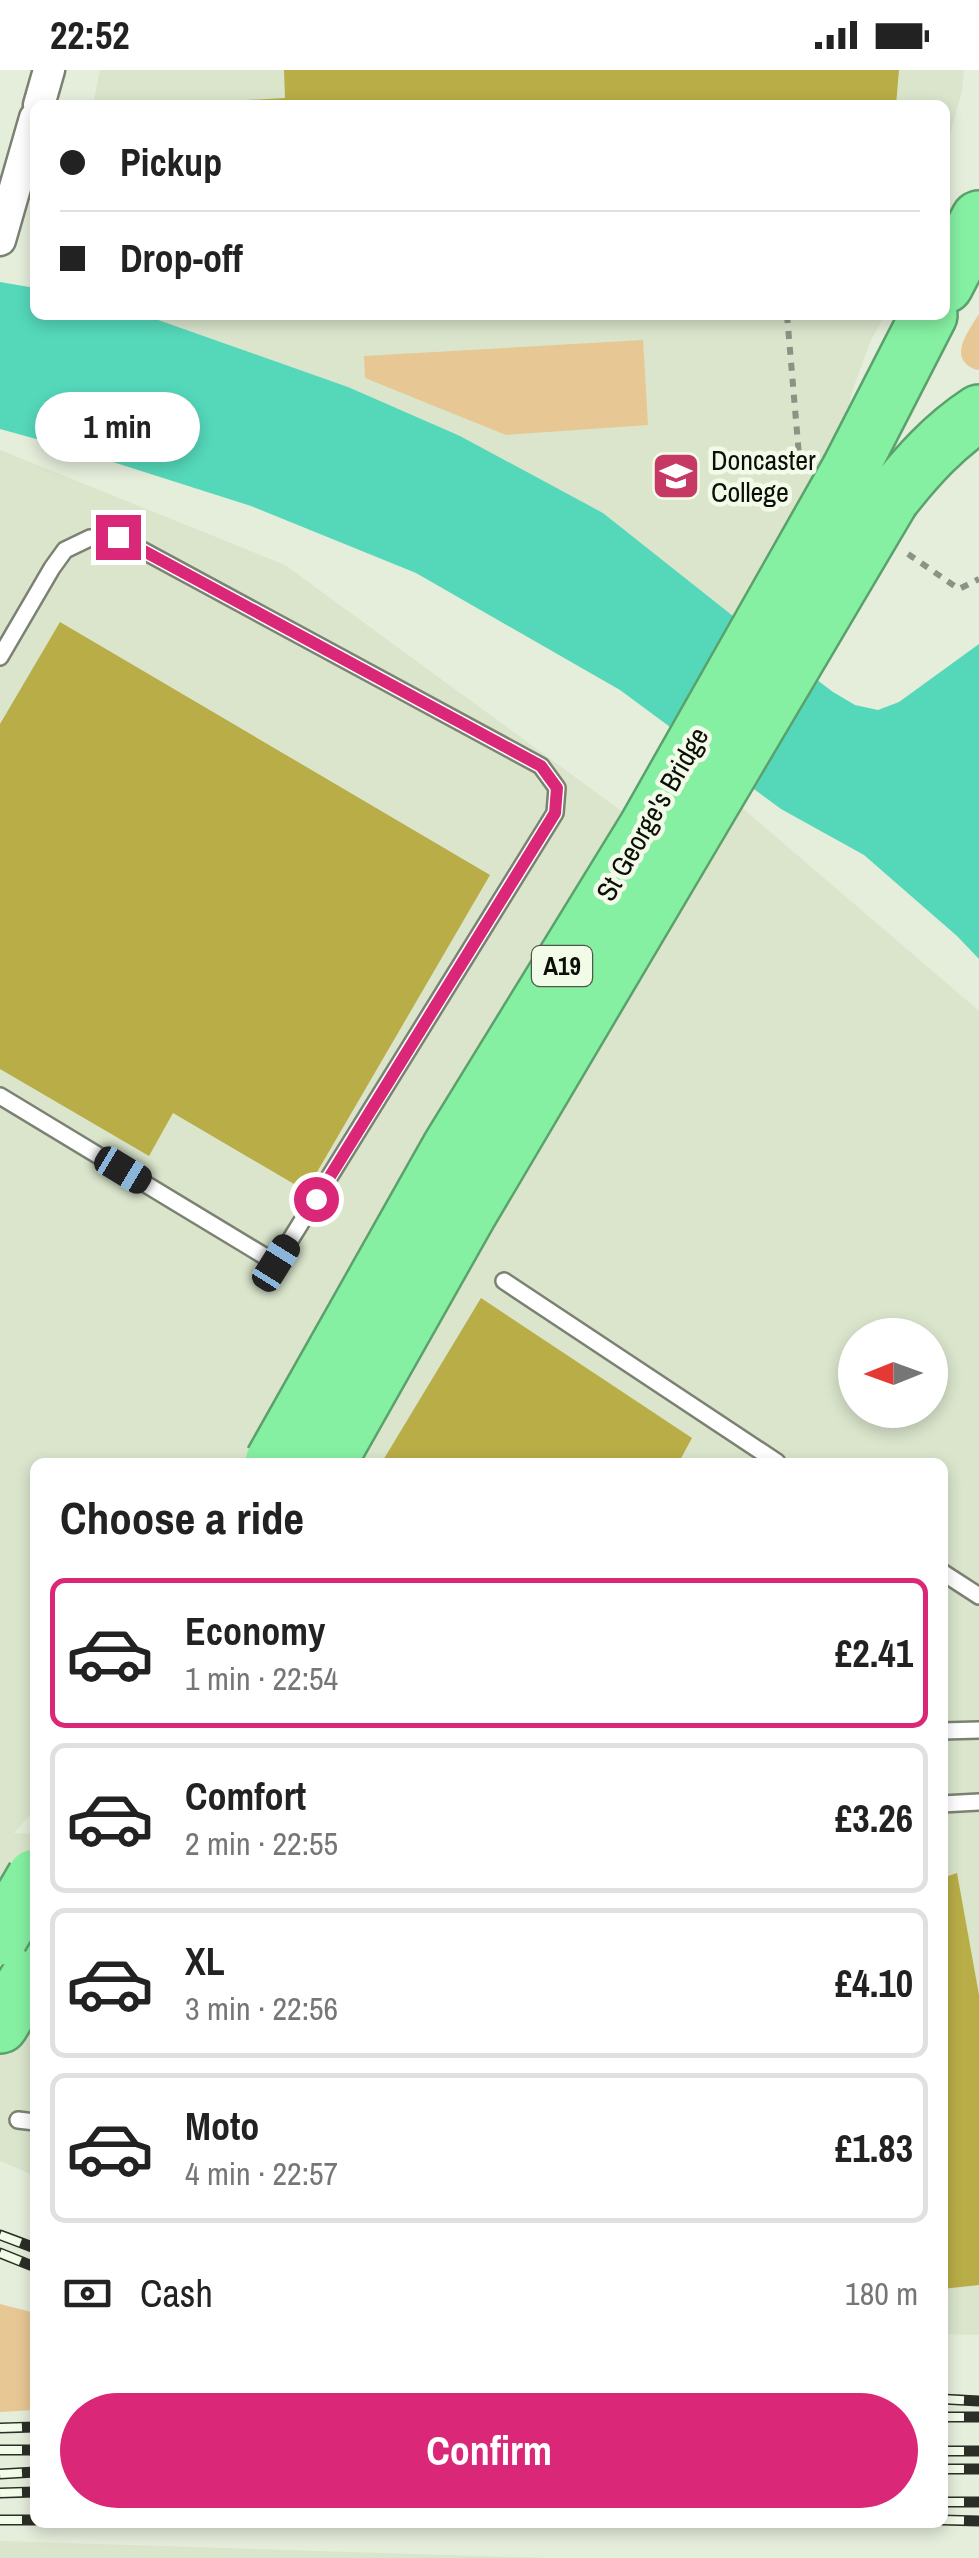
<!DOCTYPE html>
<html lang="en">
<head>
<meta charset="utf-8">
<style>
	body { margin:0; font-family:"Archivo Narrow",sans-serif; background:#f6f6f6; color:#222; height:100vh; display:flex; flex-direction:column; font-size:38px; white-space:nowrap }
	* { box-sizing:border-box; margin:0 }
	p { font-size:32px; color:#767676 }
	.icon { flex:none; width:55px; height:55px; fill:none; stroke:currentColor; stroke-width:2; stroke-linecap:round; stroke-linejoin:round }
	.map { position:relative; flex:1; overflow:hidden }
	.panel { position:absolute; left:30px; top:1388px; width:918px; height:1070px; display:flex; flex-direction:column; background:#fff; border-radius:15px; box-shadow:0 5px 15px #0003 }
	.panel>* { flex:none }
	.banner { position:absolute; left:30px; top:30px; width:920px; height:220px; border-radius:15px; box-shadow:0 5px 15px #0003; display:grid; align-content:center; height:220px; padding:0 30px; background:#fff }
	.needle { width:65px; rotate:269deg }
	.buttons { position:absolute; left:838px; top:1248px; display:grid; gap:20px }
	.buttons a { display:grid; place-items:center; width:110px; height:110px; border-radius:50%; background:#fff; box-shadow:0 5px 15px #0003; font-size:50px }
	.end { position:absolute; width:45px; height:45px; margin:-22px; border:12px solid #db2777; background:#fff; box-shadow:0 0 0 5px #fff }
	.from { border-radius:50% }
	.bubble { position:absolute; height:70px; border-radius:35px; background:#fff; box-shadow:0 5px 15px #0003; font-size:32px; font-weight:700; line-height:70px; text-align:center }
	.car { position:absolute; width:30px; height:60px; margin:-30px -15px; border-radius:12px; box-shadow:0 0 8px 2px #0007; background:linear-gradient(#222 24%,#8ab4d8 0 40%,#222 0 76%,#8ab4d8 0 86%,#222 0) }
	.banner b { display:flex; align-items:center; gap:35px; height:95px; font-size:38px }
	.banner b+b { border-top:2px solid #e0e0e0 }
	.banner i { width:25px; height:25px; background:#222 }
	ul { padding:0; list-style:none }
	li { display:flex; align-items:center; gap:30px; height:150px; margin:0 20px 15px; padding:0 10px; border:5px solid #e0e0e0; border-radius:15px }
	li div { flex:1 }
	li b { display:block; font-size:38px }
	li em { font-style:normal; font-weight:700 }
	li.selected { border-color:#db2777 }
	li>.icon { width:90px; height:90px; stroke-width:1.5 }
	h2 { padding:0 30px; font-size:45px; line-height:120px }
	.pay { display:flex; align-items:center; gap:25px; height:110px; padding:0 30px; font-size:38px }
	.pay p { margin-inline-start:auto }
	.button { display:flex; gap:20px; margin-top:auto; padding:20px 30px }
	.button a { flex:1; height:115px; border-radius:60px; background:#db2777; color:#fff; font-size:40px; font-weight:700; line-height:115px; text-align:center }
	.status { display:flex; justify-content:space-between; align-items:center; height:70px; padding:0 50px; background:#fff; direction:ltr }
	.status svg { height:28px; fill:currentColor }
	.map>svg:first-child { display:block }
</style>
</head>
<body>
<div class="status"><b>22:52</b><svg viewBox="0 0 49 12"><path d="M0 12V9h3v3zM5 12V6h3v6zM10 12V3h3v9zM15 12V0h3v12zM26 1h20v11H26zM47 4h2v5h-2z"/></svg></div>
<div class="map">
<svg width="979" height="2488" viewBox="0 0 979 2488">
	<rect width="100%" height="100%" fill="#e5eddb"/>
	<!-- built -->
	<g fill="#dae5cc" fill-rule="evenodd">
		<polygon points="100,0 964,0 962,21 945,83 945,35 93,35"/>
		<polygon points="144,245 885,245 871,270 853,319 840,370 733,546 603,443 348,317"/>
		<polygon points="0,380 285,495 646,759 273,1392 35,1392 35,1739 14,1763 35,1764 35,1832 30,1884 35,1879 35,2106 0,2091"/>
		<path d="M726,724L979,941V2265L942,2264V1392H326ZM855,1265H930V1340H855Z"/>
		<polygon points="0,2471 545,2488 0,2488"/>
	</g>
	<!-- green -->
	<g fill="#e7c794">
		<path d="M979,244V299L977,300C946,289 968,262 979,244Z"/>
		<polygon points="643,270 648,355 506,365 365,308 364,286"/>
		<polygon points="0,2234 35,2243 35,2340 0,2342"/>
	</g>
	<!-- water -->
	<polygon fill="#55d8ba" points="0,212 35,218 35,245 144,245 348,317 460,366 603,443 733,546 833,622 855,635 878,640 899,632 979,574 979,889 957,866 864,785 781,739 620,620 416,503 251,436 69,378 0,359"/>
	<!-- building -->
	<g fill="#b8ad47">
		<polygon points="284,0 899,0 896,35 212,35 212,32 285,28"/>
		<polygon points="60,552 490,805 306,1121 173,1043 149,1086 0,999 0,654"/>
		<polygon points="481,1228 692,1368 679,1392 382,1392"/>
		<polygon points="957,1803 979,1925 979,2215 942,2219 942,1808"/>
	</g>
	<g fill="none" stroke-linecap="round" stroke-linejoin="round">
		<!-- lane casing -->
		<g stroke="#7b8272" stroke-width="20">
			<g id="lane">
				<polyline points="0,587 52,498 65,480 90,468 118,467 541,696 557,718 555,743 276,1193 0,1026"/>
				<polyline points="504,1211 777,1392"/>
				<polyline points="942,1502 979,1526"/>
				<polyline points="942,1661 979,1660"/>
				<polyline points="942,1734 979,1732"/>
				<polyline points="18,2050 35,2052"/>
			</g>
		</g>
		<!-- street casing -->
		<g stroke="#7b8272" stroke-width="35">
			<g id="street">
				<polyline points="39,35 49,0"/>
				<polyline points="0,170 35,48"/>
			</g>
		</g>
		<!-- highway casing -->
		<g stroke="#5ba16c" stroke-width="60">
			<g id="highway">
				<polyline points="945,215 979,149"/>
				<polyline points="850,399 929,245"/>
				<path d="M891,429C917,396 944,366 979,343"/>
				<polyline points="0,1955 35,1897"/>
			</g>
		</g>
		<!-- path -->
		<g stroke="#8d9285" stroke-width="6" stroke-dasharray="8 8" stroke-linecap="butt">
			<polyline points="787,245 800,397"/>
			<polyline points="908,484 959,519 979,509"/>
		</g>
		<!-- lane -->
		<use href="#lane" stroke="#fff" stroke-width="15"/>
		<!-- street -->
		<use href="#street" stroke="#fff" stroke-width="30"/>
		<!-- highway -->
		<use href="#highway" stroke="#85f0a2" stroke-width="55"/>
		<!-- rail casing -->
		<g stroke="#2b2e26" stroke-width="11">
			<g id="rail">
				<polyline points="0,2165 35,2178"/>
				<polyline points="0,2183 35,2197"/>
				<polyline points="942,2329 979,2331"/>
				<polyline points="942,2347 979,2347"/>
				<polyline points="0,2358 35,2357"/>
				<polyline points="0,2380 35,2380"/>
				<polyline points="942,2381 979,2381"/>
				<polyline points="942,2399 979,2399"/>
				<polyline points="0,2404 35,2402"/>
				<polyline points="0,2423 35,2422"/>
				<polyline points="942,2432 979,2432"/>
				<polyline points="0,2450 35,2450"/>
				<polyline points="942,2450 979,2451"/>
			</g>
		</g>
		<!-- rail -->
		<use href="#rail" stroke="#f2fae8" stroke-width="8" stroke-dasharray="22" stroke-linecap="butt"/>
		<!-- highway-bridge casing -->
		<g stroke="#5ba16c" stroke-width="60" stroke-linecap="butt">
			<g id="highway-bridge">
				<polyline points="273,1392 450,1078 646,759 850,399"/>
				<polyline points="328,1392 468,1144 891,429"/>
				<polyline points="0,1867 35,1807"/>
			</g>
		</g>
		<!-- highway-bridge -->
		<use href="#highway-bridge" stroke="#85f0a2" stroke-width="55"/>
	</g>
	<g fill="none" stroke-linecap="round" stroke-linejoin="round">
		<!-- route -->
		<polyline stroke="#db2777" stroke-width="12" points="118,467 541,696 557,718 555,743 316,1129"/>
	</g>
	<!-- icons -->
	<defs>
		<g id="university-square" transform="scale(2.5)"><rect x="-9" y="-9" width="18" height="18" rx="4" fill="#c73965" stroke="#f2fae8"/><path d="M0-5L7-2L0 1L-7-2ZM-4 1L0 2.5L4 1V4Q0 6-4 4Z" fill="#fff"/></g>
	</defs>
	<g fill-rule="evenodd">
		<use href="#university-square" x="676" y="406"/>
	</g>
	<g text-anchor="middle" stroke-width="9" stroke-linejoin="round" paint-order="stroke">
		<!-- shield labels -->
		<rect fill="#f2fae8" stroke="#51554b" stroke-width="2.5" x="532" y="876" width="60" height="40" rx="8"/>
		<g font-size="25" font-weight="bold" fill="#0c0e08">
			<text x="562" y="905">A19</text>
		</g>
		<!-- poi labels -->
		<g font-size="28" fill="#0c0e08" stroke="#f2fae8" text-anchor="start">
			<text x="711" y="400">Doncaster<tspan x="711" dy="32">College</tspan></text>
		</g>
		<!-- street labels -->
		<g font-size="28" fill="#0c0e08" stroke="#f2fae8">
			<text transform="translate(652 744) rotate(-60)" y="10">St George's Bridge</text>
		</g>
	</g>
</svg>
<div class="buttons">
<a><svg class="needle" viewBox="-14 -14 28 28"><path d="M0-13l5 13h-10z" fill="#e53935"/><path d="M0 13l5-13h-10z" fill="#767676"/></svg></a>
</div>
<i class="end from" style="left:316px;top:1129px"></i>
<i class="end" style="left:118px;top:467px"></i>
<div class="bubble" style="left:35px;top:322px;width:165px">1 min</div>
<i class="car" style="left:123px;top:1100px;rotate:121deg"></i>
<i class="car" style="left:276px;top:1193px;rotate:32deg"></i>
<div class="banner">
<b><i class="from"></i>Pickup</b>
<b><i></i>Drop-off</b>
</div>
<section class="panel">
<h2>Choose a ride</h2>
<ul>
<li class="selected"><svg class="icon" aria-label="car" viewBox="0 0 24 24"><path d="M5 17H2v-5l4-1 3-4h7l3 4 3 1v5h-3M9 17h6M6 11h13"/><circle cx="7" cy="17" r="2"/><circle cx="17" cy="17" r="2"/></svg><div><b>Economy</b><p>1 min · 22:54</p></div><em>£2.41</em></li>
<li><svg class="icon" aria-label="car" viewBox="0 0 24 24"><path d="M5 17H2v-5l4-1 3-4h7l3 4 3 1v5h-3M9 17h6M6 11h13"/><circle cx="7" cy="17" r="2"/><circle cx="17" cy="17" r="2"/></svg><div><b>Comfort</b><p>2 min · 22:55</p></div><em>£3.26</em></li>
<li><svg class="icon" aria-label="car" viewBox="0 0 24 24"><path d="M5 17H2v-5l4-1 3-4h7l3 4 3 1v5h-3M9 17h6M6 11h13"/><circle cx="7" cy="17" r="2"/><circle cx="17" cy="17" r="2"/></svg><div><b>XL</b><p>3 min · 22:56</p></div><em>£4.10</em></li>
<li><svg class="icon" aria-label="car" viewBox="0 0 24 24"><path d="M5 17H2v-5l4-1 3-4h7l3 4 3 1v5h-3M9 17h6M6 11h13"/><circle cx="7" cy="17" r="2"/><circle cx="17" cy="17" r="2"/></svg><div><b>Moto</b><p>4 min · 22:57</p></div><em>£1.83</em></li>
</ul>
<div class="pay"><svg class="icon" aria-label="cash" viewBox="0 0 24 24"><path d="M3 7h18v10H3z"/><circle cx="12" cy="12" r="2"/></svg>Cash<p>180 m</p></div>
<div class="button"><a>Confirm</a></div>
</section>
</div>
</body>
</html>
